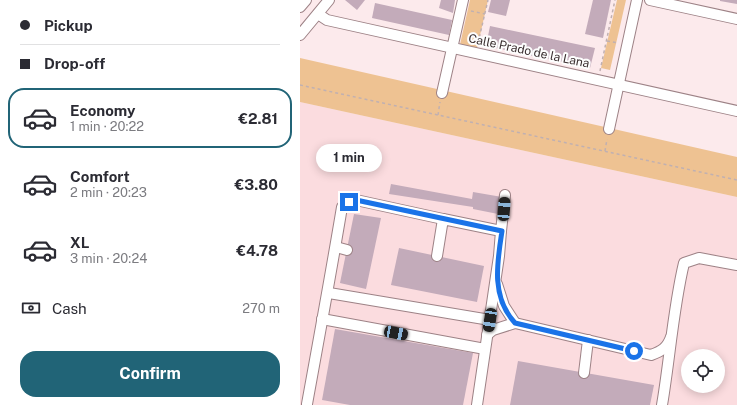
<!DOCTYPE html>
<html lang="en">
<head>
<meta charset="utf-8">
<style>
	body { margin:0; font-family:"Public Sans",sans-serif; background:#f7f7f7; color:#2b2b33; height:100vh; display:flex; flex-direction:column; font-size:15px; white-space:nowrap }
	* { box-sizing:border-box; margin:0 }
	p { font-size:13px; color:#7c7c81 }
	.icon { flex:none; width:22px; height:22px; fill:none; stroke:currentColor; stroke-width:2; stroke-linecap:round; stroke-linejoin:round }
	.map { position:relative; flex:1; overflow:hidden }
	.details { display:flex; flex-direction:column; background:#fff; width:300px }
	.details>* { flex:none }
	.banner { display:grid; align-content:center; height:88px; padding:0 20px; background:#fff }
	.tools { position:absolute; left:381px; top:349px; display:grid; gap:8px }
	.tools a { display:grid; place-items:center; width:44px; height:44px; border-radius:50%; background:#fff; box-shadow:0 2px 10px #0003; font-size:20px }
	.end { position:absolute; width:18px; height:18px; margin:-9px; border:5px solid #1a73e8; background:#fff; box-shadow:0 0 0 2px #fff }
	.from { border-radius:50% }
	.bubble { position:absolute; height:28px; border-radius:14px; background:#fff; box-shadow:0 2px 10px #0003; font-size:13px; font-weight:700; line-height:28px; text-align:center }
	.car { position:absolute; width:12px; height:24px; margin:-12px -6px; border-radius:5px; box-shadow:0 0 3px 1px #0007; background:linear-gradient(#222 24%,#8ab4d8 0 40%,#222 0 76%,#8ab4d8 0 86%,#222 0) }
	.banner b { display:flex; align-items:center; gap:14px; height:38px; font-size:15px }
	.banner b+b { border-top:1px solid #e1e1e2 }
	.banner i { width:10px; height:10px; background:#2b2b33 }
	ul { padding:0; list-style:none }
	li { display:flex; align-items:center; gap:12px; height:60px; margin:0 8px 6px; padding:0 12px; border:2px solid transparent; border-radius:16px }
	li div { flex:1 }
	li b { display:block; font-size:15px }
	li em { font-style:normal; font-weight:700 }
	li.on { border-color:#216477 }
	li>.icon { width:36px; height:36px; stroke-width:1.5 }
	.pay { display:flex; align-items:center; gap:10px; height:44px; padding:0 20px; font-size:15px }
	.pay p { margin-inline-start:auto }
	.button { display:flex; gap:8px; margin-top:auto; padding:8px 20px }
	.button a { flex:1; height:46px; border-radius:16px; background:#216477; color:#fff; font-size:16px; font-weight:700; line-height:46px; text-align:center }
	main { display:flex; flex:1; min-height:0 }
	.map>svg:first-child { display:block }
</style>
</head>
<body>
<main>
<section class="details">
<div class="banner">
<b><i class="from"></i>Pickup</b>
<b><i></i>Drop-off</b>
</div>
<ul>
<li class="on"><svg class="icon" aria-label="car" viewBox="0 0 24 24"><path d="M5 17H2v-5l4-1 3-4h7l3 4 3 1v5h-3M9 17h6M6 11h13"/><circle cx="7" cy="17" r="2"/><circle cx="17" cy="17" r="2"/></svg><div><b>Economy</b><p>1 min · 20:22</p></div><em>€2.81</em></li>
<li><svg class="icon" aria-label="car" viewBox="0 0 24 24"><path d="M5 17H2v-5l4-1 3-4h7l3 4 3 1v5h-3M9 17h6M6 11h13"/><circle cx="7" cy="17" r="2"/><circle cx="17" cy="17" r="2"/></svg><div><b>Comfort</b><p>2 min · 20:23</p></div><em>€3.80</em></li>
<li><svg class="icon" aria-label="car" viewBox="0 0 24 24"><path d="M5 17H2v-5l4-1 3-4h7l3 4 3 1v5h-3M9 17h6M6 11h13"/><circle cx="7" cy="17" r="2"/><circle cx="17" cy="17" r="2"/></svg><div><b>XL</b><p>3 min · 20:24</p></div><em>€4.78</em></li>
</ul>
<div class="pay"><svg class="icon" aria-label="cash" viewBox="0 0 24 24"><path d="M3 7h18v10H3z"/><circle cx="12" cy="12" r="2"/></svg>Cash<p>270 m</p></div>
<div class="button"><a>Confirm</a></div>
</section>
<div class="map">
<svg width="437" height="405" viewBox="0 0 437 405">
	<rect width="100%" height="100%" fill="#fceaec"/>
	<!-- built -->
	<path fill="#fbdcdf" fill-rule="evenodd" d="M0,102L437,197V405H0ZM388,356H418V386H388Z"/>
	<!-- green -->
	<g fill="#eec292">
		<polygon points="170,0 188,0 176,53 159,49"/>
		<polygon points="317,0 326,0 310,70 301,68"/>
		<polygon points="0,58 437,157 437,197 0,102"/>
	</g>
	<!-- building -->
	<g fill="#c3abba">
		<polygon points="45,0 65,0 57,10"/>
		<polygon points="141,0 155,0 153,13 139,8"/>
		<polygon points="191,0 210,0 206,16 188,12"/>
		<polygon points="293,0 311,0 303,38 285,34"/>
		<polygon points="420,0 437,0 437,4 420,1"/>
		<polygon points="75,3 152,20 149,35 72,18"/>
		<polygon points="190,26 295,48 290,68 186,46"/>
		<polygon points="91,184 172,199 173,192 202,197 198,214 173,209 173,207 89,194"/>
		<polygon points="54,214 81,218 66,289 40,283"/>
		<polygon points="99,248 184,266 177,302 91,285"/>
		<polygon points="35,329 173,353 163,405 50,405 22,400"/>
		<polygon points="218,361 354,385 350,405 210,405"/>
	</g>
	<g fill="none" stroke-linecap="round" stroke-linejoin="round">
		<!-- minor casing -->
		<g stroke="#9d8286" stroke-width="12">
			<g id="minor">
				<polyline points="350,0 437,19"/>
				<polyline points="0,7 6,0"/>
				<polyline points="18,14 27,20 437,111"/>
				<polyline points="0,35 29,0"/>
				<polyline points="142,93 163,0"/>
				<polyline points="309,129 337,0"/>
				<polyline points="201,231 205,195"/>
				<polyline points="36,247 47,250"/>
				<polyline points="137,256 143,219 201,231 199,256 177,405"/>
				<polyline points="197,284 204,306 215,323"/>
				<polyline points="29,293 190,320"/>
				<polyline points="22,319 185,349"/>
				<path d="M187,335L193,330L215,323L351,355C362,351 367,348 371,337"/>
				<polyline points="284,373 288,340"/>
				<path d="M7,404C19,338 31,273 42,207L49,202L56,200L143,219"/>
				<path d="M362,405C370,358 373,309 384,263L399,258L437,265"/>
			</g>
		</g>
		<!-- path -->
		<g stroke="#c0b0b1" stroke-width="1.5" stroke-dasharray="3 3" stroke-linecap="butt">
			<polyline points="171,11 185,14"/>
			<polyline points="307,41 318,43"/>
			<polyline points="178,43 188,0"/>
			<polyline points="300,71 315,0"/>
			<polyline points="0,85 437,180"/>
			<polyline points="138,115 140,102"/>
			<polyline points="305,151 307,139"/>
		</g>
		<!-- minor -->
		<use href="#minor" stroke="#fff" stroke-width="10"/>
	</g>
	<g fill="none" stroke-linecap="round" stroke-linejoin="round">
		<!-- route -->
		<path stroke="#1a73e8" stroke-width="5" d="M49,202L56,200L202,231C197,263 191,297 215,323L334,351"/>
	</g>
	<g text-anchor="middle" stroke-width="4" stroke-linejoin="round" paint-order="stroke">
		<!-- street labels -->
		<g font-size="12" fill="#3a2f30" stroke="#fdfdfd">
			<text transform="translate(229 51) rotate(12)" y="4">Calle Prado de la Lana</text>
		</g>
	</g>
</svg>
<div class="tools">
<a><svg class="icon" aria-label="locate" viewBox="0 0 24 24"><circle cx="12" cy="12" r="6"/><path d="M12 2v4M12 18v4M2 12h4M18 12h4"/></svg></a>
</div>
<i class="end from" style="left:334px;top:351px"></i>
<i class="end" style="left:49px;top:202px"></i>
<div class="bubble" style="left:16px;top:144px;width:66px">1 min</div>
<i class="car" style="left:204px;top:209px;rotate:4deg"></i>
<i class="car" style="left:190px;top:320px;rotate:189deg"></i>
<i class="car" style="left:96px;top:333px;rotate:101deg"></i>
</div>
</main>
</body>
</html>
